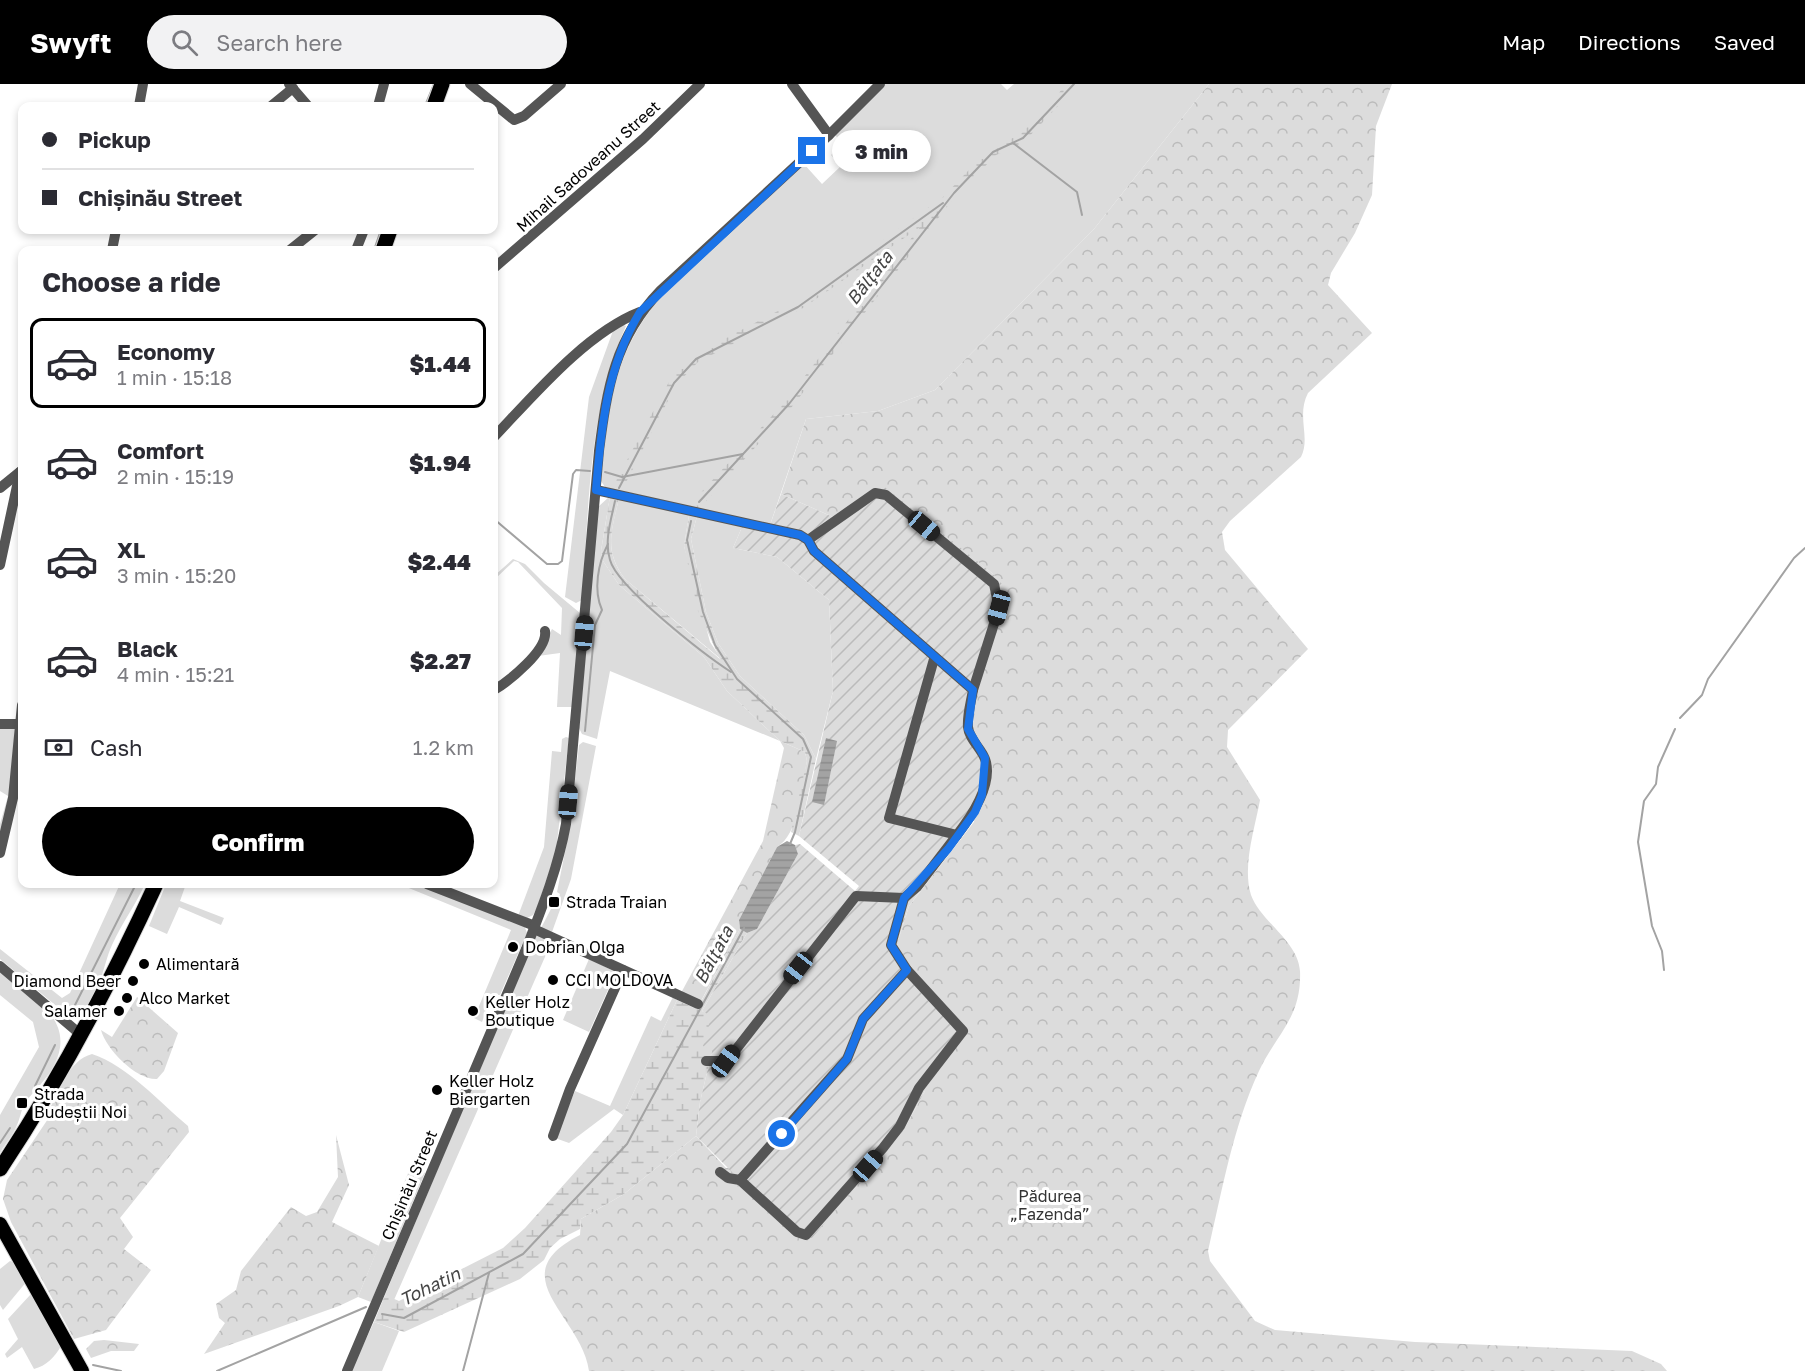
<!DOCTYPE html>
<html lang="en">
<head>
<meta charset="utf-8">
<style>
	body { margin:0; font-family:"Golos Text",sans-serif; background:#f2f2f3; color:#2b2b33; height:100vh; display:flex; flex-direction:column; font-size:22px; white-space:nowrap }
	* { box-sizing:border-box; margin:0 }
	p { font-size:20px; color:#7c7c81 }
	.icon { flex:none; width:33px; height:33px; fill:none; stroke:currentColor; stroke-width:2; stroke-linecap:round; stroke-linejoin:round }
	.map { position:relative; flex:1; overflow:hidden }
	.details { position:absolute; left:18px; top:162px; width:480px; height:642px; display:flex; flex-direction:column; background:#fff; border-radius:12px; box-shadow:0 3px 9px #0003 }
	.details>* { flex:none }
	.banner { position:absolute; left:18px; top:18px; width:480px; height:132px; border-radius:12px; box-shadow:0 3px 9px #0003; display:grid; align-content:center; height:132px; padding:0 24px; background:#fff }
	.end { position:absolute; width:27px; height:27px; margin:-14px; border:8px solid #1a73e8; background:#fff; box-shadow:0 0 0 3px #fff }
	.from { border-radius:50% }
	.bubble { position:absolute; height:42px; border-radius:21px; background:#fff; box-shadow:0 3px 9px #0003; font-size:20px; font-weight:800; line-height:42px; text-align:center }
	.car { position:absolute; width:18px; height:36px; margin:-18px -9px; border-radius:8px; box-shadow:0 0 4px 2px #0007; background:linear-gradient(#222 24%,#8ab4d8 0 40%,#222 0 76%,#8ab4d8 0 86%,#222 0) }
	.banner b { display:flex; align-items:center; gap:21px; height:57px; font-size:22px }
	.banner b+b { border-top:2px solid #e1e1e2 }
	.banner i { width:15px; height:15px; background:#2b2b33 }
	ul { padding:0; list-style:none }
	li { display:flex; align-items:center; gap:18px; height:90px; margin:0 12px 9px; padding:0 12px; border:3px solid transparent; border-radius:12px }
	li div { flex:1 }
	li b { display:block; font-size:22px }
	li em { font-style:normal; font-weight:800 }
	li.current { border-color:#000 }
	li>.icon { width:54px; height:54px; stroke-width:1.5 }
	h2 { padding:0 24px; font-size:27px; line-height:72px }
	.pay { display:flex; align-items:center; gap:15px; height:66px; padding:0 24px; font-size:22px }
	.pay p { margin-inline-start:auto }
	.primary-button { display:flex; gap:12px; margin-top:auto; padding:12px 24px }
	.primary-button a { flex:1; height:69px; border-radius:36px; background:#000; color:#fff; font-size:24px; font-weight:800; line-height:69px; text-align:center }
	header { display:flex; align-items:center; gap:36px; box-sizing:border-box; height:84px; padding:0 30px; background:#000; color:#fff }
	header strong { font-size:28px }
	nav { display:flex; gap:33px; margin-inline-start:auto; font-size:21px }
	.search { width:420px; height:54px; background:#f2f2f3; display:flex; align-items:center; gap:15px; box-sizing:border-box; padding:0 21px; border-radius:33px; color:#7c7c81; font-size:22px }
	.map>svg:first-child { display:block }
</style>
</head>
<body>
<header>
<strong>Swyft</strong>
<div class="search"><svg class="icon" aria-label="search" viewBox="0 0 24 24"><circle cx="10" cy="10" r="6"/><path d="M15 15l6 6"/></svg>Search here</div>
<nav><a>Map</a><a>Directions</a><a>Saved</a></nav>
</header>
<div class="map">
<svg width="1805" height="1287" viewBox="0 0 1805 1287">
	<defs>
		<pattern id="forest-crowns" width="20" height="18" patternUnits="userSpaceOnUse" patternTransform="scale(1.5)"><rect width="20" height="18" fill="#dcdcdc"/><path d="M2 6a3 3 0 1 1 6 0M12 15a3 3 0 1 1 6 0" fill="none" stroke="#bbb"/></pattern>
		<pattern id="wetland-marsh" width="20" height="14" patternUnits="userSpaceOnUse" patternTransform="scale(1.5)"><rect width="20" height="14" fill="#dcdcdc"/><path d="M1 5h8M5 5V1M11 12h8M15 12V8" fill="none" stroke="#bbb"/></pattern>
		<pattern id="garden-furrows" width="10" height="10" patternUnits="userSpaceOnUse" patternTransform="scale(1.5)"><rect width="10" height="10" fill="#dcdcdc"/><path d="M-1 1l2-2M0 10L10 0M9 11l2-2" fill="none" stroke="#bbb"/></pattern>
		<pattern id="water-rules" width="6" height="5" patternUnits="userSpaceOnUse" patternTransform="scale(1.5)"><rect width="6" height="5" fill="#a3a3a3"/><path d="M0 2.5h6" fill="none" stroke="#8b8b8b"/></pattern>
	</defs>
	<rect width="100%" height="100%" fill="#fff"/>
	<!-- grass -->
	<g fill="#dcdcdc">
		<path d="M885,0H1001L1007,6L1014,0H1209L1094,145L935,306L878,327L806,335L770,441L605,403L601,397C609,325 611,275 658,216L804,80L822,100L841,82L831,71L843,60L835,51Z"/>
		<path d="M622,240L626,242C588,326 589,425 582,516L576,519L565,513L589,313L614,244Z"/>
		<polygon points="610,412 601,467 603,477 619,501 704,573 727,607 780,657 610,587 597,655 582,650 579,644 598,423"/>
		<path d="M619,414L689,431L684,462L710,558L722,576L625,495C603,466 612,446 619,414Z"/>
		<polygon points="697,432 742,443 733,464 777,473 829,516 833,607 816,675 804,651 740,592 718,559 706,528 691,455"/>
		<polygon points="513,475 525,480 544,499 580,529 573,623 557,623 560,569 538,572 552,545 561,551 562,524 518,478 514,477 494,496 494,492"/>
		<polygon points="0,642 15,642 11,713 0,762 0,740 8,712 0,707"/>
		<polygon points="566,653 569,654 556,767 537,824 533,831 525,835 518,832 544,763 552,667 561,668 562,655"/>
		<polygon points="583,658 596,662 571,795 552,848 541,844 552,823 555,824 560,810 557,808 569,748 579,661"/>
		<path d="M120,800H145C135,822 122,839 112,861C102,882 99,925 73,931L55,921L0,875V865L62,914L70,909Z"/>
		<polygon points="166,800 186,800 180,817 224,834 221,841 179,823 167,850 149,842"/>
		<polygon points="399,800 422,800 524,841 527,849 500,911 493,911 482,938 474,934 511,846"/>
		<polygon points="536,850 552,857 394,1216 385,1211"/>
		<polygon points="589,875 616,888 589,948 563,936"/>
		<path d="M0,886C31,913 79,936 53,983C46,996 36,1005 27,1016C21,1024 21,1032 17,1041C13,1051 5,1060 0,1069V1031L39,963L33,938L0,911Z"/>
		<polygon points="673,913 677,916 623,1031 614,1025 569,1059 555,1054 575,1007 610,1022 651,932 661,937"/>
		<polygon points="411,1082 425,1089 371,1218 358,1213"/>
		<polygon points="10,1177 16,1179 27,1197 3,1226 0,1221 0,1185"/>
		<path d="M31,1210L61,1262C55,1273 46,1282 34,1285L22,1263L7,1274L5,1270L18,1255L8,1235Z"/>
		<polygon points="374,1238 399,1247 382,1287 351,1287"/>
	</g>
	<!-- forest -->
	<g fill="url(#forest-crowns)">
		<path d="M1209,0H1392L1376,42L1372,111L1355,149L1331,189L1328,201L1372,249L1308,309C1296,332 1311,353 1301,373L1230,437L1222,448L1225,466L1308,565L1228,646L1227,663L1260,716C1255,744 1242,782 1251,811C1261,838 1298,857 1300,887C1302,934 1276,950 1259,987C1233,1043 1222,1107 1208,1167L1210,1177L1255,1237L1275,1246L1415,1258L1632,1267L1661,1280L1667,1287H589C582,1232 499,1192 580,1151L581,1135L624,1110L696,1052L726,1084L903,1047L925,1007L905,877L897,860L909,822L974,738L984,663L972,645L976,617L1003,502L992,489L938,447L833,433L781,410L806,335L878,327L935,306L1094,145Z"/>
		<path d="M780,657L805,668L807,677C802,701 799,751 777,763L739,836L740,845L701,917L681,909L763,757L784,664Z"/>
		<path d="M137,913L178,949L164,987L157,995C136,996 106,965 101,946L112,953Z"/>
		<path d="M92,970C128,982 159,1018 188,1042L189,1048L120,1134L133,1153L124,1165L151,1186L106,1246L74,1255L11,1138L3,1115L7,1096L54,1026L50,1024C61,1004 69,976 92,970Z"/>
		<polygon points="336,1051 349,1101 332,1138 379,1162 358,1213 339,1222 204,1270 225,1239 219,1234 216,1220 236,1206 241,1187 291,1123 306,1132 317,1128 338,1093"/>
		<polygon points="104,1256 139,1260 134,1267 111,1267 91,1274 86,1265 94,1257"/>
	</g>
	<!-- wetland -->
	<g fill="url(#wetland-marsh)">
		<polygon points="1067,0 1079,0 1022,60 996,71 953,115 791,324 699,425 690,423 694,416 784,319 920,143 803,224 698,278 676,301 621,408 611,406 670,296 693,271 799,216 943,113 990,64 1020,51"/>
		<path d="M610,412L619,414C612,447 603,466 625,495L720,575L698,527L684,462L689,431L697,432L691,455L706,528L718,559L740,592L804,651L816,675L799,752L791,748L807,677L805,668L780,657L727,607L704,573L619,501L603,477L601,467Z"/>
		<polygon points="740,845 747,849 702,927 711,931 712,967 700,1018 696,1052 624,1110 581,1135 580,1145 560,1155 550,1164 544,1176 520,1195 404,1248 374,1238 385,1211 399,1217 503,1164 525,1144 611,1048 623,1031 677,916 697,925"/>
	</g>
	<!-- garden -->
	<polygon fill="url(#garden-furrows)" points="881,400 992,489 1003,501 1005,523 981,596 972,644 993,682 985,721 909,822 897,860 905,877 969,946 925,1007 903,1047 812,1154 795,1151 696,1052 700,1018 712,967 703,962 711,932 702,927 747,849 757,845 798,770 795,761 800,760 855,807 859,802 799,752 833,607 829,516 777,473 733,464 742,443 770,441 781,410 833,433"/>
	<!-- water -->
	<g fill="url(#water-rules)">
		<polygon points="826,654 837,657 824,721 812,718"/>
		<polygon points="787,757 795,761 798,770 757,845 747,849 740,845 739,836 777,763"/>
	</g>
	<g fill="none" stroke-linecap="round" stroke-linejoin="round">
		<!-- stream -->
		<g stroke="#a3a3a3" stroke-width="2">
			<polyline points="425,22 434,0"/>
			<polyline points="1013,59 1077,108 1082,131"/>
			<polyline points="374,166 381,146"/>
			<polyline points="605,388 622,393 743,370"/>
			<polyline points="619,404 674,299 696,275 798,223 943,119"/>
			<path d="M615,417C611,436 604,457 610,476C617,503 705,571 731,588"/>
			<polyline points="699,418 789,320 954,109 993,68 1023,54 1074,0"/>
			<polyline points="494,435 547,480 558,480 562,477 573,390 576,386 590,387"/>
			<polyline points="691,437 687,456 703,528 715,561 737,595 803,655 811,673 795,748 790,760"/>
			<polyline points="1680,634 1702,611 1708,595 1794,474 1805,464"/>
			<path d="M585,647L595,541L602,526C593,506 598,479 608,460"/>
			<polyline points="1664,886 1662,867 1652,842 1638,758 1644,717 1656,700 1658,683 1675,645"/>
			<polyline points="74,923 136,800"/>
			<polyline points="35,1002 55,961"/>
			<polyline points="0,1059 10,1044"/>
			<polyline points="382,1230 404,1234 523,1170 627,1060 744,844"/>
			<polyline points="93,1281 121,1287"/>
			<polyline points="217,1287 366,1223"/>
			<polyline points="463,1287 489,1189"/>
		</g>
		<!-- major casing -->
		<g stroke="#dbdbdb" stroke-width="16">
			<polyline id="major" points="0,1140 82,1287"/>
		</g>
		<!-- highway casing -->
		<g stroke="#dbdbdb" stroke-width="17">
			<g id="highway">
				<polyline points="434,22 442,0"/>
				<polyline points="383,166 390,146"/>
				<path d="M0,1085C60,995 111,898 156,800"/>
			</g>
		</g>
		<!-- minor -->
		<g stroke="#555" stroke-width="10">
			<polyline points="289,0 308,22"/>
			<polyline points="470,0 514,36 524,32 561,0"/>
			<polyline points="792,0 829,51"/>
			<polyline points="139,22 143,0"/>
			<polyline points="271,22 293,4"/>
			<polyline points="378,22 384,0"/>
			<polyline points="112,166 116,146"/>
			<polyline points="290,166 315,146"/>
			<polyline points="356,166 364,146"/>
			<polyline points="494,184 643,55 700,0"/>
			<path d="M494,353C534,311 586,249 640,228"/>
			<polyline points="0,404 21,387"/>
			<path d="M596,406L800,451L808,456L814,467L973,606C971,618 967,631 968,643C969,655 981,664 985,675C994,700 971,733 957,751"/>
			<polyline points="808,456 875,409 886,411 994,500 999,524 973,606"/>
			<polyline points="0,481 20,388"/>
			<path d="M494,606C509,597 548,566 545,547"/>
			<polyline points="0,640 19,640"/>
			<polyline points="0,769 13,714 22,621"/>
			<polyline points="427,800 535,842"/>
			<polyline points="534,845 698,920"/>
			<polyline points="0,882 80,950"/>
			<polyline points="706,977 727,977 856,812 904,814"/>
			<polyline points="553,1052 570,1005 623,886"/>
			<polyline points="720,1088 728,1094 740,1096 847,975 863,935 907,886 891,861 904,814 917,803 957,751 889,734 934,575"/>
			<polyline points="740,1096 797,1148 806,1151 883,1064 900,1042 919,1004 963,947 907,886"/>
			<path d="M347,1287L526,865C542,824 558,784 566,740L599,367C607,304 615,254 660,207L829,51L880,0"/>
		</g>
		<!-- major -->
		<use href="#major" stroke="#000" stroke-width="14"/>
		<!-- highway -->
		<use href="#highway" stroke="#000" stroke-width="15"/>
	</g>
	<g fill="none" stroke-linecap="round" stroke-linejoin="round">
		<!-- route -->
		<path stroke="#1a73e8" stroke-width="8" d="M782,1050L847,975L863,935L907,886L891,861L904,814L948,765L975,728L982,711L985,674L968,645L973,606L814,467L808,456L800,451L596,406C601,344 607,282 640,228L812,67"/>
	</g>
	<!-- markers -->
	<g fill="#000" stroke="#fff" stroke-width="2">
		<rect x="548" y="812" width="12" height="12" rx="3"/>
		<circle cx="513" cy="863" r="6"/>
		<circle cx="144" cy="880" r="6"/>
		<circle cx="553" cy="896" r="6"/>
		<circle cx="133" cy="897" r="6"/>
		<circle cx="127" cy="914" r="6"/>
		<circle cx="119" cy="927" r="6"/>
		<circle cx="473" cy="927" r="6"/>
		<circle cx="437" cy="1006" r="6"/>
		<rect x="16" y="1013" width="12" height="12" rx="3"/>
	</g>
	<g text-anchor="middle" stroke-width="6" stroke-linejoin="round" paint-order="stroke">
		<!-- street labels -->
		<g font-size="16" fill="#000" stroke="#fff">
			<text transform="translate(588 82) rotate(-42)" y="6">Mihail Sadoveanu Street</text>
			<text transform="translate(409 1101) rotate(-67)" y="6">Chișinău Street</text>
		</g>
		<!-- poi labels -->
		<g font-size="16" fill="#000" stroke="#fff" text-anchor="start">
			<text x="566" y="824">Strada Traian</text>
			<text x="525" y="869">Dobrian Olga</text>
			<text x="156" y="886">Alimentară</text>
			<text x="565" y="902">CCI MOLDOVA</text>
			<text x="121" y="903" text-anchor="end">Diamond Beer</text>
			<text x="139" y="920">Alco Market</text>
			<text x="485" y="924">Keller Holz<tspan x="485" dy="18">Boutique</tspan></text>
			<text x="107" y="933" text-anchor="end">Salamer</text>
			<text x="449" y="1003">Keller Holz<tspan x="449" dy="18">Biergarten</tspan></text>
			<text x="34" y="1016">Strada<tspan x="34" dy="18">Budeștii Noi</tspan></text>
		</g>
		<!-- park labels -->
		<g font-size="16" fill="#333" stroke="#fff">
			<text x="1050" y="1118">Pădurea<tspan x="1050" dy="18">„Fazenda”</tspan></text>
		</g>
		<!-- water labels -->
		<g font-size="18" font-style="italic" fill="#444" stroke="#fff">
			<text transform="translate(870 194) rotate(-52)" y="6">Bălţata</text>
			<text transform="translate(714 871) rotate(-62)" y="6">Bălţata</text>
			<text transform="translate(430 1203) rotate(-26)" y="6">Tohatin</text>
		</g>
	</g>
</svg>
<i class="end from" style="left:782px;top:1050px"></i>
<i class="end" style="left:812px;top:67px"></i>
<div class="bubble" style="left:832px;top:46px;width:99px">3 min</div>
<i class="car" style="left:924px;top:442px;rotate:130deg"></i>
<i class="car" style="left:999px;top:524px;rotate:195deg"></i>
<i class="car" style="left:584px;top:549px;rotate:5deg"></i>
<i class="car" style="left:568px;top:718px;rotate:5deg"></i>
<i class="car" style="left:798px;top:884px;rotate:218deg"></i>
<i class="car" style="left:726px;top:977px;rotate:36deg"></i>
<i class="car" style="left:868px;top:1082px;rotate:41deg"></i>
<div class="banner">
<b><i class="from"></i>Pickup</b>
<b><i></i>Chișinău Street</b>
</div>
<section class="details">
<h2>Choose a ride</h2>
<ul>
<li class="current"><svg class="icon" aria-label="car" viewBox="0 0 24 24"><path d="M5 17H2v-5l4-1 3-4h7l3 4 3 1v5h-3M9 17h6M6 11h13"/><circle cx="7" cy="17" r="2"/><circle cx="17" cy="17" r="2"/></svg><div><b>Economy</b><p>1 min · 15:18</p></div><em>$1.44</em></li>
<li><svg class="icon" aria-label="car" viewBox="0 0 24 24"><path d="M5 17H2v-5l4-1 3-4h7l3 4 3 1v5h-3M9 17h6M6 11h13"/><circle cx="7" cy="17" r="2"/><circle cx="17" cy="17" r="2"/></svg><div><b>Comfort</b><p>2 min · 15:19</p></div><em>$1.94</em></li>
<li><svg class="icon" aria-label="car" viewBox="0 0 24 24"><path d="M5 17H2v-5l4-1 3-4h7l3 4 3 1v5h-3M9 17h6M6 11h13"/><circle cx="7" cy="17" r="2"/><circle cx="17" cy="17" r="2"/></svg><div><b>XL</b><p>3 min · 15:20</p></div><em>$2.44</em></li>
<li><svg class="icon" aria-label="car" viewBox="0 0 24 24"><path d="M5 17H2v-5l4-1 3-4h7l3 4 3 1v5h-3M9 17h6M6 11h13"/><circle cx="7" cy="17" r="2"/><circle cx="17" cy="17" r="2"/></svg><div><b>Black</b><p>4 min · 15:21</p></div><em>$2.27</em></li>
</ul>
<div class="pay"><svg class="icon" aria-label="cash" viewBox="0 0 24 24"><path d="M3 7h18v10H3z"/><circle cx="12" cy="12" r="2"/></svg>Cash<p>1.2 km</p></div>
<div class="primary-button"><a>Confirm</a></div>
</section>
</div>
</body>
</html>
